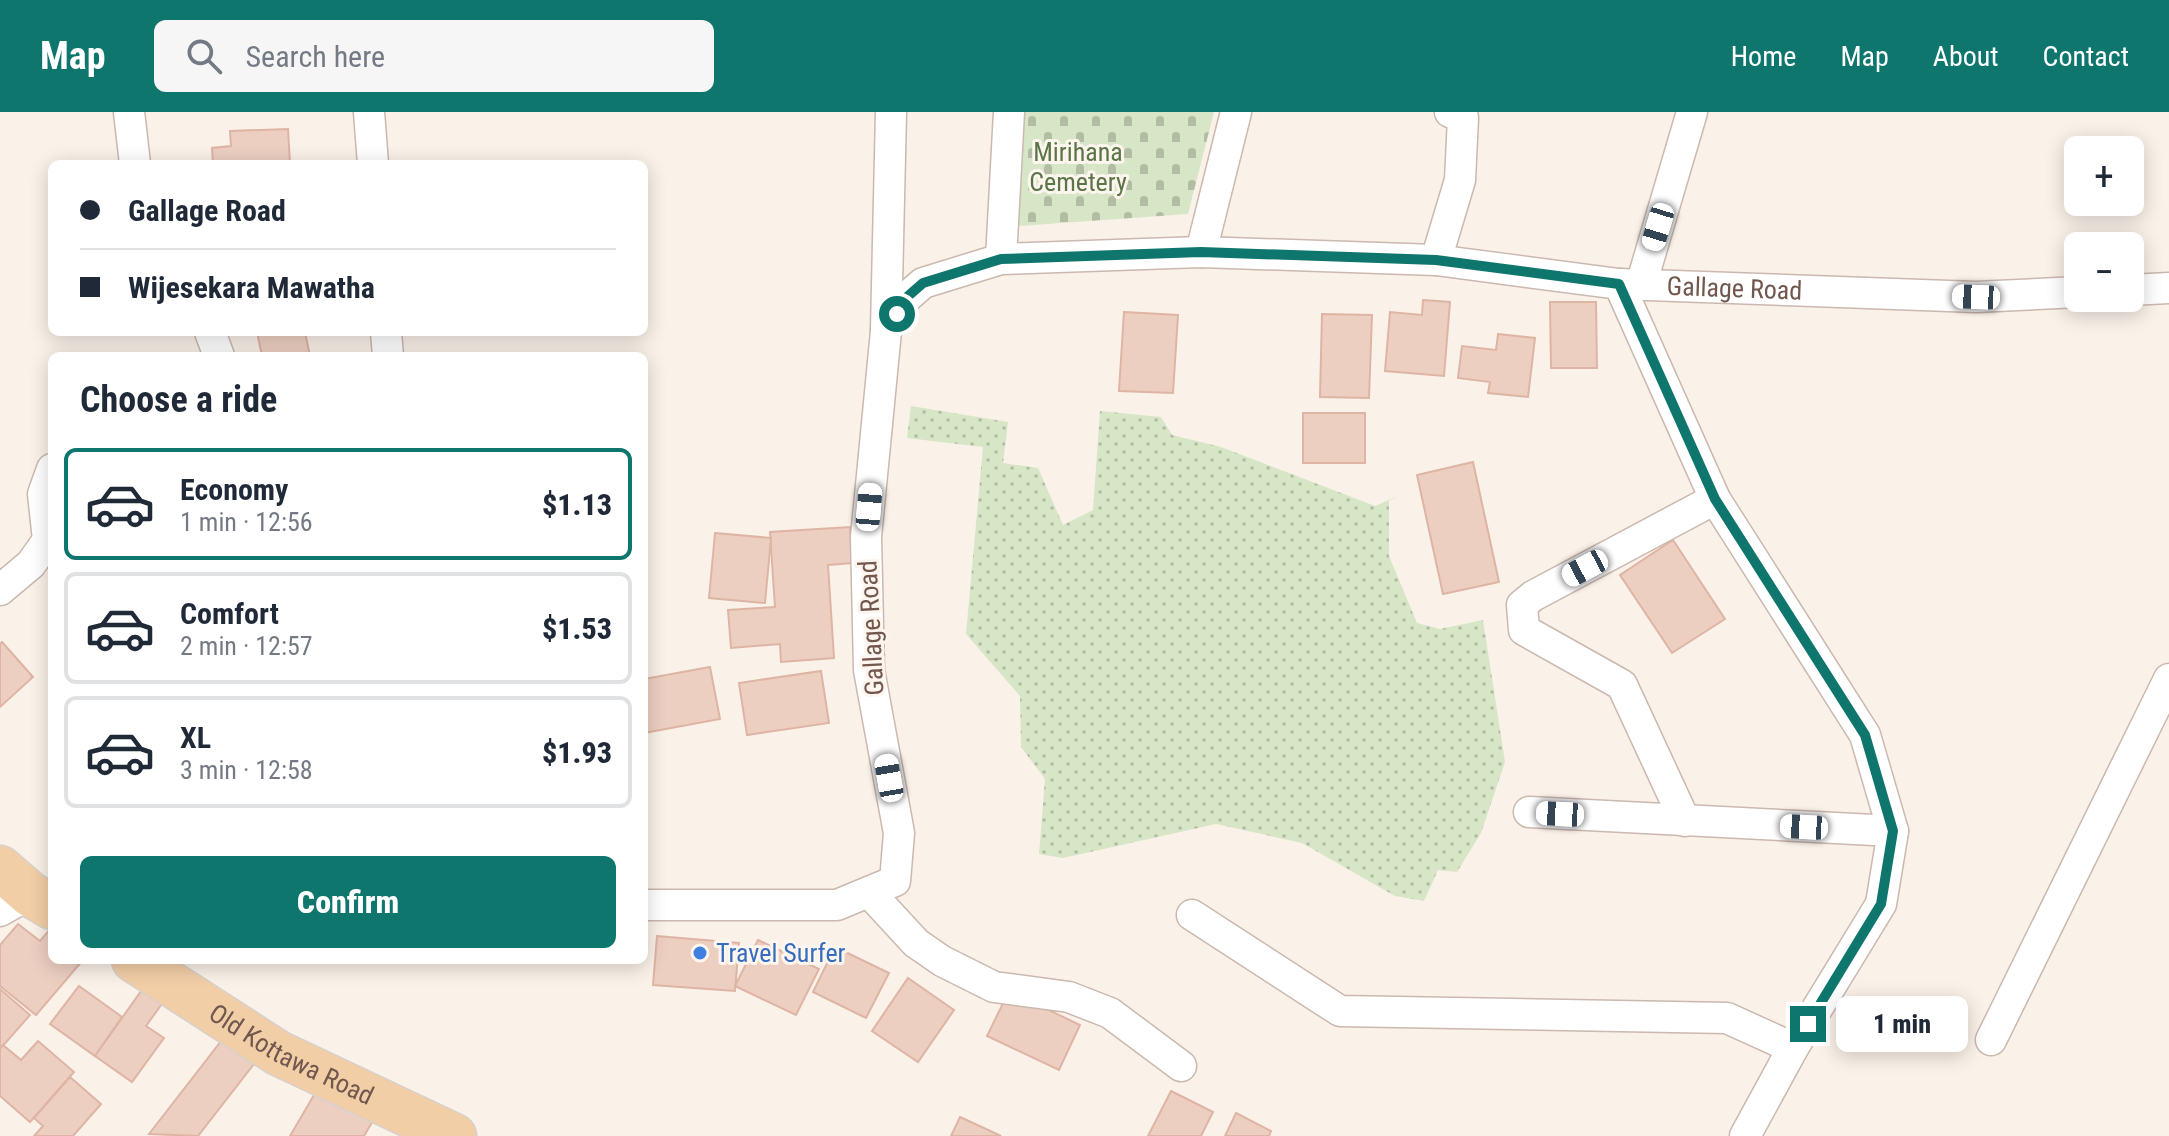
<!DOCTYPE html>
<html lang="en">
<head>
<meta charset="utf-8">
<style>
	body { margin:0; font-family:"Roboto Condensed",sans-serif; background:#f6f6f7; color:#1f2937; height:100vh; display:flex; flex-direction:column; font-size:30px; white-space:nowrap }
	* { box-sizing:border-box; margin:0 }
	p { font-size:26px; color:#747a83 }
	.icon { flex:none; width:44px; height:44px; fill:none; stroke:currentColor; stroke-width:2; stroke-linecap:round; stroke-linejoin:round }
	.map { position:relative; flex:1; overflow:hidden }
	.panel { position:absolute; left:48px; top:240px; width:600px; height:612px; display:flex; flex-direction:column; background:#fff; border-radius:12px; box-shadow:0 4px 20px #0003 }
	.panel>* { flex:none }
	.banner { position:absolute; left:48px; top:48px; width:600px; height:176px; border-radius:12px; box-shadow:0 4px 20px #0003; display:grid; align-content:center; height:176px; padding:0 32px; background:#fff }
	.tools { position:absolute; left:2064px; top:24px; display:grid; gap:16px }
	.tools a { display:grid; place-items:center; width:80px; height:80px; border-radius:12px; background:#fff; box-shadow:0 4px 20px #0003; font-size:40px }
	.end { position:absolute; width:36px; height:36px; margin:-18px; border:10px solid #0f766e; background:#fff; box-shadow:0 0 0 4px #fff }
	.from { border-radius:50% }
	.bubble { position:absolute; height:56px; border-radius:12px; background:#fff; box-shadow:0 4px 20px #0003; font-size:26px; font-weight:800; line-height:56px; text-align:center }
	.car { position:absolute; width:24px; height:48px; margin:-24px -12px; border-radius:10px; box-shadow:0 0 6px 2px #0007; background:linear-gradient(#fff 24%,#345 0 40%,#fff 0 76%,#345 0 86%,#fff 0) }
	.banner b { display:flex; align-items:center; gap:28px; height:76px; font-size:30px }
	.banner b+b { border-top:2px solid #e0e1e3 }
	.banner i { width:20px; height:20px; background:#1f2937 }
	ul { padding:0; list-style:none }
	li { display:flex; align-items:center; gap:24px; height:112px; margin:0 16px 12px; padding:0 16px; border:4px solid #e0e1e3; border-radius:12px }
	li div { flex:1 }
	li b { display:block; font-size:30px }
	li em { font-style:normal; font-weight:800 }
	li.on { border-color:#0f766e }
	li>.icon { width:72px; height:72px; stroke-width:1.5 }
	h2 { padding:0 32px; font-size:36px; line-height:96px }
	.cta { display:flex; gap:16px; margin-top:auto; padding:16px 32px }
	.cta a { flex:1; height:92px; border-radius:12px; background:#0f766e; color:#fff; font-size:32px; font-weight:800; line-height:92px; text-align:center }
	header { display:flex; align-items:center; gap:48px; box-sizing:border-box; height:112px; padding:0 40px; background:#0f766e; color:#fff }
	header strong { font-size:38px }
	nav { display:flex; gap:44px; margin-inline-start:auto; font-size:28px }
	.search { width:560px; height:72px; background:#f6f6f7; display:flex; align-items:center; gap:20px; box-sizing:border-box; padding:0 28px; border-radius:12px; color:#747a83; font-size:30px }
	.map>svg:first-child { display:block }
</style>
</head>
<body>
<header>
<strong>Map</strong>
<div class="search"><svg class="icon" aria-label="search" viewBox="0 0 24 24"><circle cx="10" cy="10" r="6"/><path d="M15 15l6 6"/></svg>Search here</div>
<nav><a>Home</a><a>Map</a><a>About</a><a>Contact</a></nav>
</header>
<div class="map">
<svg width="2169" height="1024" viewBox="0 0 2169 1024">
	<defs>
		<pattern id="cemetery-stones" width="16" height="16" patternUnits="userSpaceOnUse" patternTransform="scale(2)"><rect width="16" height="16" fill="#d7e6c7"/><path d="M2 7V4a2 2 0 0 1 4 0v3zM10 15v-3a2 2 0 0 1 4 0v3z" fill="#b3bda4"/></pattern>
		<pattern id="park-dots" width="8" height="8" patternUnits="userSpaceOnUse" patternTransform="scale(2)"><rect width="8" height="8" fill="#d7e6c7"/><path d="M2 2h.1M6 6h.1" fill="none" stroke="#b3bda4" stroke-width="1.8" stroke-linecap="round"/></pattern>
	</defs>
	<rect width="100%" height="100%" fill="#faf1e8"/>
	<!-- cemetery -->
	<polygon fill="url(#cemetery-stones)" points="1025,0 1214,0 1188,102 1019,114"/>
	<!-- park -->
	<polygon fill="url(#park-dots)" points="911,294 1008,310 1003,351 1038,356 1063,413 1093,398 1100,299 1161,305 1172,323 1221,335 1375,394 1398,384 1389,389 1389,444 1417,511 1440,517 1483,508 1505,650 1481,721 1457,760 1438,758 1424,789 1395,784 1302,731 1216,712 1063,746 1039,742 1045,667 1021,635 1020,584 966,522 983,335 907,326"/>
	<!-- building -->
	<g fill="#edcfc2" stroke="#deb4a4" stroke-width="2">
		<polygon points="288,17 290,52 213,52 212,36 231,34 230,19"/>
		<polygon points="1423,188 1450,190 1444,264 1385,259 1390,200 1422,203"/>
		<polygon points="1550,190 1596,190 1597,256 1551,256"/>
		<polygon points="1124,200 1178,203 1173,281 1119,279"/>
		<polygon points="1322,202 1372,203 1369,286 1320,285"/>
		<polygon points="257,220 305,220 310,244 262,244"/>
		<polygon points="1498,222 1535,226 1528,285 1488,281 1490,270 1458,266 1462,234 1496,238"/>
		<rect x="1303" y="301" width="62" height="50"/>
		<polygon points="1473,350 1499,470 1443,482 1417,363"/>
		<polygon points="850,415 852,451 828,453 834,546 781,550 780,532 731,536 728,498 775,495 770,420"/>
		<polygon points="715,421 771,426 765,491 709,486"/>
		<polygon points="1673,428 1725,507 1672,541 1620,463"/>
		<polygon points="2,530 33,565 0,595 0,532"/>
		<polygon points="710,555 720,607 644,621 644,567"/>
		<polygon points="821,559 829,611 747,623 739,571"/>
		<polygon points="18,812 40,829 52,815 52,848 83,848 36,903 0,874 0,833"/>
		<polygon points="657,824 739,831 735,879 653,873"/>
		<polygon points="758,828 819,857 796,903 735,874"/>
		<polygon points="835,835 889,861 866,906 813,880"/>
		<polygon points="908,866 954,898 918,950 872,919"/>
		<polygon points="79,874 122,905 95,944 50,912"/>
		<polygon points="144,875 164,889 146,914 164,926 132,970 95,944"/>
		<polygon points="0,877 30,903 0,937"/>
		<polygon points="1009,879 1080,913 1059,958 987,924"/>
		<polygon points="229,919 261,943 198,1024 149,1022"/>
		<polygon points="38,929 74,960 30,1010 0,984 0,937 3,933 21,948"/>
		<polygon points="70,965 101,992 73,1024 34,1024 43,1014 34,1006"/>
		<polygon points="321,971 377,1002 364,1024 290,1024"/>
		<polygon points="1171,979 1213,1000 1201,1024 1148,1024"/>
		<polygon points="1236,1001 1271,1019 1269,1024 1225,1024"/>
		<polygon points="960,1005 1001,1024 951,1024"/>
	</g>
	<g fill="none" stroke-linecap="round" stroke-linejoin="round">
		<!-- street casing -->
		<g stroke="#cbb8af" stroke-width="33">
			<g id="street">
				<polyline points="129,0 135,52"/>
				<polyline points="369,0 373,52"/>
				<polyline points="1201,140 1236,0"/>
				<polyline points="1001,147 1009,0"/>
				<polyline points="1436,148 1460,68 1463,6 1450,0"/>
				<polyline points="1619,172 1715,387 1865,623 1893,719 1881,792 1793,936 1745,1024"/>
				<polyline points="1641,173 1692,0"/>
				<polyline points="2130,178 2169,176"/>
				<polyline points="886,217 891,0"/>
				<polyline points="210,220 219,244"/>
				<polyline points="386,220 388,244"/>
				<polyline points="0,478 31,452 48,428 43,382 52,357"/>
				<polyline points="1529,700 1893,719"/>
				<polyline points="1685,709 1622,573 1524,518 1522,493 1533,484 1715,387"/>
				<polyline points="869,780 916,831 942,849 994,875 1069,885 1110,901 1181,954"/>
				<path id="s1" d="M644,793H837L895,769L899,721L869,558L866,425L886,219L907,185L923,171L1001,147L1201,140L1436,148L1619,172L1976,185L2078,180"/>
				<polyline points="0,799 30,782"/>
				<polyline points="1192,803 1340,899 1727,906 1793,936"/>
				<polyline points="1991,928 2169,567"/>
			</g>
		</g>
		<!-- primary casing -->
		<g stroke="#d7d0cd" stroke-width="47">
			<g id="primary">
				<polyline points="0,756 30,782 52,795"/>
				<path id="s2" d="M134,848L278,941L454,1024"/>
			</g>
		</g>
		<!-- street -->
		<use href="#street" stroke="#fff" stroke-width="30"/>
		<!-- primary -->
		<use href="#primary" stroke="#f2cea7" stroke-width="44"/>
	</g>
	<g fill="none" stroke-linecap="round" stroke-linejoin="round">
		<!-- route -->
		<polyline stroke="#0f766e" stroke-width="10" points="897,202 907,185 923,171 1001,147 1201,140 1436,148 1619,172 1715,387 1865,623 1893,719 1881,792 1808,912"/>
	</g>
	<!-- markers -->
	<circle fill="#3f7fe0" stroke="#fdf5ee" stroke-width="3" cx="700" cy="841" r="8"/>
	<g text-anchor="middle" stroke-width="6" stroke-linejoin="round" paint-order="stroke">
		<!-- park labels -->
		<g font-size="26" fill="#5a7648" stroke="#fdf5ee">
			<text x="1078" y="49">Mirihana<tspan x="1078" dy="30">Cemetery</tspan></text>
		</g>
		<!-- street labels -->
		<g font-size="26" fill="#71574e" stroke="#fdf5ee">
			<text dy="9" stroke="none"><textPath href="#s1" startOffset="1688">Gallage Road</textPath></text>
			<text transform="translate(871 516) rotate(-93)" y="9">Gallage Road</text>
			<text dy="9" stroke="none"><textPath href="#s2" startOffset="184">Old Kottawa Road</textPath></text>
		</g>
		<!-- shop labels -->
		<g font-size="26" fill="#366cbe" stroke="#fdf5ee" text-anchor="start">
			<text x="716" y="850">Travel Surfer</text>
		</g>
	</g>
</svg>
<div class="tools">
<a>+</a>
<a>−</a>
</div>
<i class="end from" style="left:897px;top:202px"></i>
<i class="end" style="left:1808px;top:912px"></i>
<div class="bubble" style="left:1836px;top:884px;width:132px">1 min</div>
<i class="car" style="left:1658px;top:115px;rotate:197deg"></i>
<i class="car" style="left:1976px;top:185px;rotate:272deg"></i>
<i class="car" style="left:869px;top:395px;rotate:5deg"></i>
<i class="car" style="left:1585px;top:456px;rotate:242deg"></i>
<i class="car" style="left:889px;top:666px;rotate:350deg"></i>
<i class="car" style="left:1560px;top:702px;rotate:273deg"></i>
<i class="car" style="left:1804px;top:715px;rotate:273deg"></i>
<div class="banner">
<b><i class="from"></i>Gallage Road</b>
<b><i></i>Wijesekara Mawatha</b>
</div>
<section class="panel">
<h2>Choose a ride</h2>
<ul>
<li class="on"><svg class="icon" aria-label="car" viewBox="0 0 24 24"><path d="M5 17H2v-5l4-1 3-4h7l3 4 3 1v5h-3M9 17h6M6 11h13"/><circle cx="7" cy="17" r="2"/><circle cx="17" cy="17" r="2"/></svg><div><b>Economy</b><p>1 min · 12:56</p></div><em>$1.13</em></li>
<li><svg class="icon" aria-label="car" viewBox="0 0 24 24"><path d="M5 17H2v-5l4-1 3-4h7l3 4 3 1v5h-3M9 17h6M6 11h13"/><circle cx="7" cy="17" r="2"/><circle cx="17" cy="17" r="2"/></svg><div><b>Comfort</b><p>2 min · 12:57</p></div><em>$1.53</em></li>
<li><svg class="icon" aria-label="car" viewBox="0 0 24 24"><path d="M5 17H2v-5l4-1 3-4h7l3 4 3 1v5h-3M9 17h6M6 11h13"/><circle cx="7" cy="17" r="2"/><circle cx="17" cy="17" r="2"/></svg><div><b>XL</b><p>3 min · 12:58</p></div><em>$1.93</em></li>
</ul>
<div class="cta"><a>Confirm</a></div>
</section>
</div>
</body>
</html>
